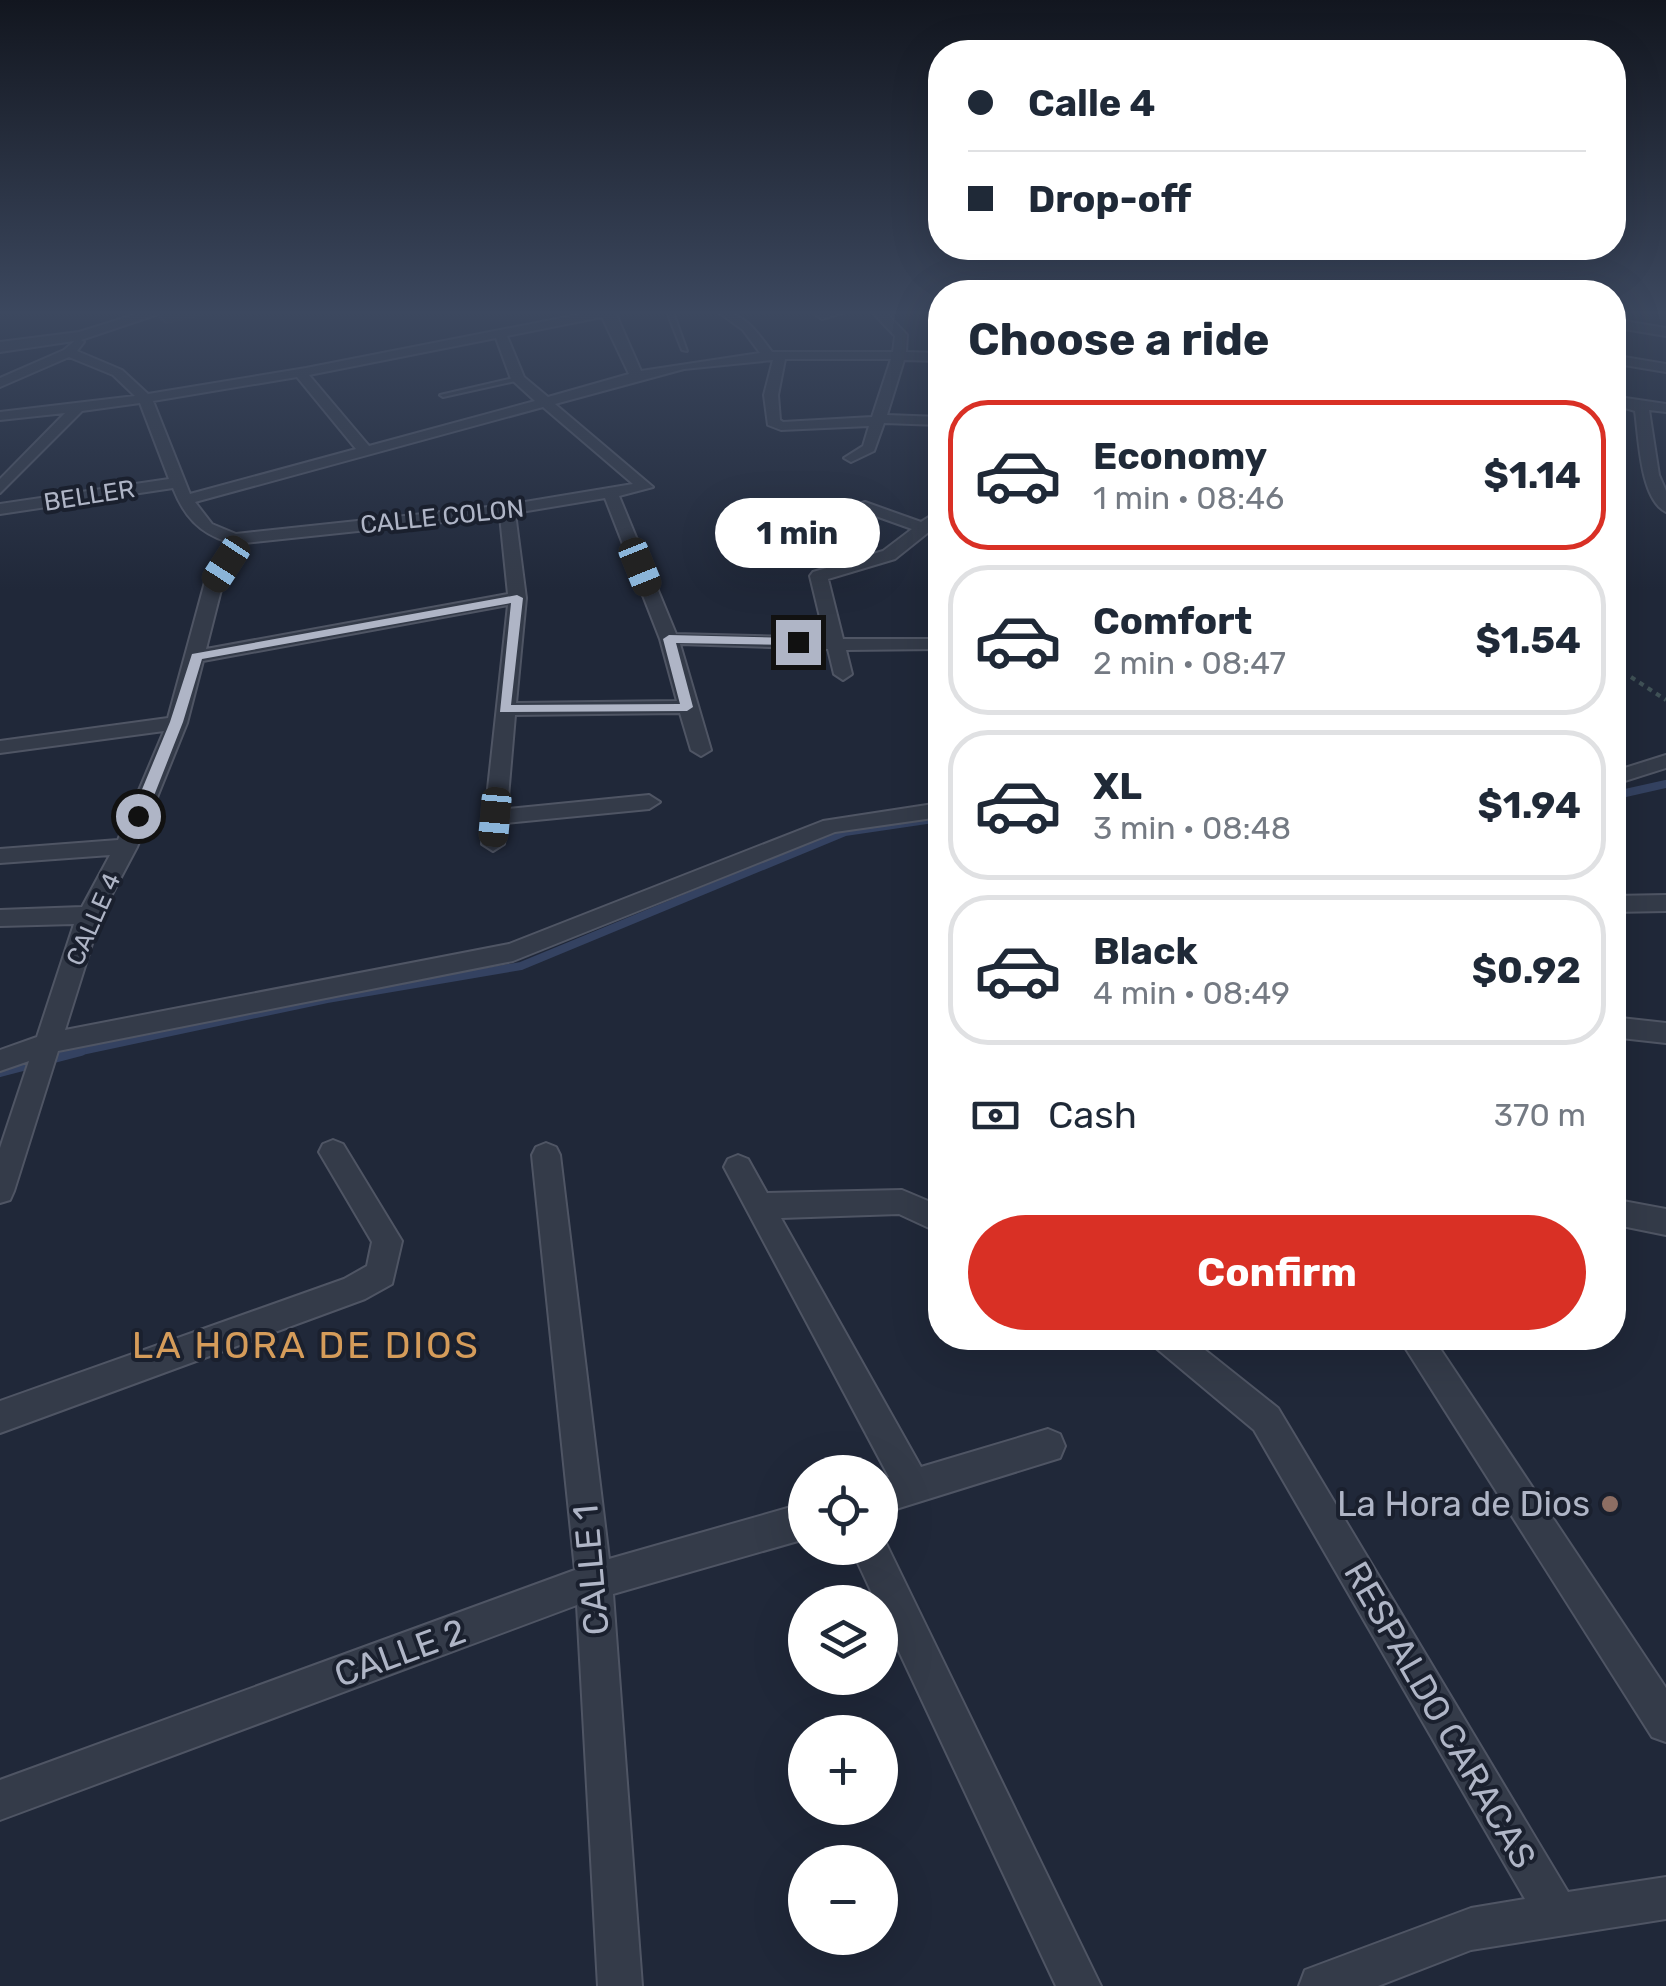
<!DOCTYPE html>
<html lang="en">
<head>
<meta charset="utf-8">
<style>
	body { margin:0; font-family:Rubik,sans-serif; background:#f2f2f3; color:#1f2937; height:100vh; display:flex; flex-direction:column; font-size:38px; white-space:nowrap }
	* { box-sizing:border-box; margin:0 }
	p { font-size:32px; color:#747a83 }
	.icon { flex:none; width:55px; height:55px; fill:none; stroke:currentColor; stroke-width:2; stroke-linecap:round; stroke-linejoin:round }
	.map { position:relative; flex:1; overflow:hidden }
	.panel { position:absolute; left:928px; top:280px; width:698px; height:1070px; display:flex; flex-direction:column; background:#fff; border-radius:40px; box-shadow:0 10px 40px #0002 }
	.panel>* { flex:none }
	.guide { position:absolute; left:928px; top:40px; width:698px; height:220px; border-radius:40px; box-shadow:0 10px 40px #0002; display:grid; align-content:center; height:220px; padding:0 40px; background:#fff }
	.tools { position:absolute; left:788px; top:1455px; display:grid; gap:20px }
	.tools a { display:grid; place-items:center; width:110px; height:110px; border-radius:50%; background:#fff; box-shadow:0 10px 40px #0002; font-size:50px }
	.end { position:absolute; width:45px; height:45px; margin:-22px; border:12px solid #afb5c6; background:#111; box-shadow:0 0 0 5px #111 }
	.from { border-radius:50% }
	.bubble { position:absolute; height:70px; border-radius:35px; background:#fff; box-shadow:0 10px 40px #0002; font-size:32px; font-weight:700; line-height:70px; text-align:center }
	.car { position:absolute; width:30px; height:60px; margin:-30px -15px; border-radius:12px; box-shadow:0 0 8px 2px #0007; background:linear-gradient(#222 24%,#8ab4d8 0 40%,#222 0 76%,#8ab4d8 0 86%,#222 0) }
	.guide b { display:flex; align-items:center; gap:35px; height:95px; font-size:38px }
	.guide b+b { border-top:2px solid #e0e1e3 }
	.guide i { width:25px; height:25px; background:#1f2937 }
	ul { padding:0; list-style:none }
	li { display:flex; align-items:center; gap:30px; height:150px; margin:0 20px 15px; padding:0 20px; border:5px solid #e0e1e3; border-radius:40px }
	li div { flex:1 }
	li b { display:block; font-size:38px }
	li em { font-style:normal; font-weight:700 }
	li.current { border-color:#d93025 }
	li>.icon { width:90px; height:90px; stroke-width:1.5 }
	h2 { padding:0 40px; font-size:45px; line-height:120px }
	.pay { display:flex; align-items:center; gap:25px; height:110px; padding:0 40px; font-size:38px }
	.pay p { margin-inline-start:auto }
	.primary-button { display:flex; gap:20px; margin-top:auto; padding:20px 40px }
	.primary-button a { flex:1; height:115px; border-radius:60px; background:#d93025; color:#fff; font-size:40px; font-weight:700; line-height:115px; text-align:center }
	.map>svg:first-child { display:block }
</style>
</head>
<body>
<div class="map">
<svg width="1666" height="1986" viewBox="0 0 1666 1986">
	<rect width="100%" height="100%" fill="#202839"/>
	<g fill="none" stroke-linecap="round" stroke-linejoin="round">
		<!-- stream-far1 -->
		<g stroke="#344261" stroke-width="8">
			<polyline points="1612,796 1666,784"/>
			<polyline points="72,1053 327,999 521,966 845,832 940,818"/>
		</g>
		<!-- stream -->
		<polyline stroke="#344261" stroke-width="10" points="0,1072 81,1051"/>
		<!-- service casing -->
		<g stroke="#4f5564" stroke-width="4">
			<g id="service">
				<polygon points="667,312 673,312 687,351 682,350"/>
				<polygon points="518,377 520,378 520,380 443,397 440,395"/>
			</g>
		</g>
		<!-- minor casing -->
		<g stroke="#4f5564" stroke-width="4">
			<g id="minor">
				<path d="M592,312H615L641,371L760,353L743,330L718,312C745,312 757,332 772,352H893L895,336L872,312H885L907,335L906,352L940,353V361L904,360L887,415L940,417V425L884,423L874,451L851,462L844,458L863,446L869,426L781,430L768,425L764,395L773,360L684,369L555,404L653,487L619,496L676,634L825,638L810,576L813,572L883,551L912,529L859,510V504L865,502L921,522L940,510V523L895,559L828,579L843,639H940V649L846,650L852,674L843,680L834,674L828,649L680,644L711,750L701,756L691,750L680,713L515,715L507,809L649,795L660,802L649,809L506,823L504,844L493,851L482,844L508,605L203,661L187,723L137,847L101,915L65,1030L509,944L823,821L940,803V817L835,832L513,961L58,1051L14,1191L10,1200L0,1203V1148L29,1061L0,1071V1050L37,1037L74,924L0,926V910L82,907L110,855L0,863V849L118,840L164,731L0,753V741L168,718L205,582L229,546L228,542C199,533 184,516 173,488L0,514V504L169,479L140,403L82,411L0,493V479L65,413L0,420V412L135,396L113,375L69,357L0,387V378L64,350L78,338L84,342L77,351L122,370L148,394L306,368ZM602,317L629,374L548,397L524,377L507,336ZM496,338L511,379L535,401L369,446L309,375ZM785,359H891L872,417L783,422L780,420L778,395ZM297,377L356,449L190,494L153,401ZM543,407L633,484L507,505L236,534L212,524L195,502ZM605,498L660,639L677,701L516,703L526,598L515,513ZM500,516L508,594L206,649L223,582L244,543Z"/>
				<polygon points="820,312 845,312 822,319 816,315"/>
				<polygon points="1612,319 1666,328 1666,336 1612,327"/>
				<polygon points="1612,355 1666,364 1666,372 1612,363"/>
				<path d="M1612,396L1666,404V412L1649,410L1659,475L1666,491V512C1640,499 1639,438 1635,411L1612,404Z"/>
				<polygon points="1612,652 1621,657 1621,667 1612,673"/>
				<polygon points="1666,755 1666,768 1612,785 1612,772"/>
				<polygon points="1666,895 1666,911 1612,912 1612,896"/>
				<polygon points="1612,1017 1666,1023 1666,1043 1612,1037"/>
				<polygon points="333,1140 343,1144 402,1241 392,1284 365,1299 0,1433 0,1401 344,1279 367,1266 372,1242 319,1152 323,1144"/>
				<polygon points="546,1143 556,1147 560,1155 609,1559 805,1503 805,1539 613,1594 642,1986 598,1986 577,1605 0,1820 0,1780 575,1570 532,1155 536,1147"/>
				<polygon points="738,1155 748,1159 767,1193 902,1190 940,1206 940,1233 899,1214 781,1218 921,1467 1048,1429 1060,1434 1065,1446 1060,1458 880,1514 880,1480 889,1477 724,1167 728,1159"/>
				<polygon points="1612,1199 1666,1209 1666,1235 1612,1224"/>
				<polygon points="1151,1338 1190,1338 1278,1408 1568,1892 1666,1877 1666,1919 1471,1950 1378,1986 1299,1986 1305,1970 1321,1964 1471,1908 1525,1899 1254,1430 1156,1348"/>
				<polygon points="1399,1338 1433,1338 1666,1688 1666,1742 1652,1737"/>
				<polygon points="880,1535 882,1535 1101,1986 1056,1986 880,1611 880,1602 876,1602 851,1548 880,1548"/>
			</g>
		</g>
		<!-- tertiary casing -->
		<g stroke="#4f5564" stroke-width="4">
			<polygon id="tertiary" points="143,312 164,312 81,340 0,352 0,342 79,332"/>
		</g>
		<!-- path -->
		<polyline stroke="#405257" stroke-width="4" stroke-dasharray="5 5" stroke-linecap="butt" points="1631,677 1666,700"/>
		<!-- service -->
		<use href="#service" fill="#343b49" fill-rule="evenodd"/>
		<!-- minor -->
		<use href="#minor" fill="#343b49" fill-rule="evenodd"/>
		<!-- tertiary -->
		<use href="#tertiary" fill="#343b49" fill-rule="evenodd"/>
	</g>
	<!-- wall -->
	<polygon fill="#343c4d" points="156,312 219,312 166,324 158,318"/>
	<!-- shaded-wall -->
	<polygon fill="#2a313e" points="161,312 219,312 166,324"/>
	<!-- sky -->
	<linearGradient id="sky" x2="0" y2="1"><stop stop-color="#12161f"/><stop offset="0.53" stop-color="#3c485f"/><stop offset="1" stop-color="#3c485f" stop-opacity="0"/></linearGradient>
	<rect width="1666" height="590" fill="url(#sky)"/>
	<!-- route -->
	<polygon fill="#afb5c6" points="517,595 523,598 511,705 680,704 663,639 669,635 798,638 804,642 798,645 676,643 693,707 687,711 500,712 511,603 202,659 183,722 146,816 138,820 131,816 170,722 192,654"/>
	<!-- markers -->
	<circle fill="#8d6e63" stroke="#1a202e" stroke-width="4" cx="1610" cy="1504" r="10"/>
	<g text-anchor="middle" stroke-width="8" stroke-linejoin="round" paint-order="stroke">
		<!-- far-street labels -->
		<g font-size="25" fill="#afb5c6" stroke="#1a202e">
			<text transform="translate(89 495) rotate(-9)" y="9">BELLER</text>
			<text transform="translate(442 516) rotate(-6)" y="9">CALLE COLON</text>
			<text transform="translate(93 919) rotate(-66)" y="9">CALLE 4</text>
		</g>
		<!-- near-poi labels -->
		<g font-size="35" fill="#afb5c6" stroke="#1a202e" text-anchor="end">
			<text x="1590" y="1516">La Hora de Dios</text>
		</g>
		<!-- near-street labels -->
		<g font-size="35" fill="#afb5c6" stroke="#1a202e">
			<text transform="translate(591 1570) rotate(-95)" y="12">CALLE 1</text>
			<text transform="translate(400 1653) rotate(-20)" y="12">CALLE 2</text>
			<text transform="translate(1440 1715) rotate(60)" y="12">RESPALDO CARACAS</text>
		</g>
		<!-- near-neighbourhood labels -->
		<g font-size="38" letter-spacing="2.5" fill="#d59c5a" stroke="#1a202e">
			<text x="306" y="1358">LA HORA DE DIOS</text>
		</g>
	</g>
</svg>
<div class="tools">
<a><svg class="icon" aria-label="locate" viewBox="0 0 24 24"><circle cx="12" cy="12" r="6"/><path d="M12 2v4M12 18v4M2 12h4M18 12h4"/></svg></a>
<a><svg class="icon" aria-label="layers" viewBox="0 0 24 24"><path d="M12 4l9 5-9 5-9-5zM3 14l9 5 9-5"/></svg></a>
<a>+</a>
<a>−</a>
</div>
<i class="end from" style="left:138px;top:816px"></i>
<i class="end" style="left:798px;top:642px"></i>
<div class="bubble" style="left:715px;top:498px;width:165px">1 min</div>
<i class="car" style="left:226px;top:564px;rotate:213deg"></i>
<i class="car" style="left:640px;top:567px;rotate:158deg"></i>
<i class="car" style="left:495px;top:817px;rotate:185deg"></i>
<div class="guide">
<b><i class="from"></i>Calle 4</b>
<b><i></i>Drop-off</b>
</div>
<section class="panel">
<h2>Choose a ride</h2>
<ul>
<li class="current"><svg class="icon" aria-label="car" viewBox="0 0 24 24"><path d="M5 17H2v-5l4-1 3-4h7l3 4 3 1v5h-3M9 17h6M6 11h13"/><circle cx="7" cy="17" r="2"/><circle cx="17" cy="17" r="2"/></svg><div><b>Economy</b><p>1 min · 08:46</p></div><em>$1.14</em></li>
<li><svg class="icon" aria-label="car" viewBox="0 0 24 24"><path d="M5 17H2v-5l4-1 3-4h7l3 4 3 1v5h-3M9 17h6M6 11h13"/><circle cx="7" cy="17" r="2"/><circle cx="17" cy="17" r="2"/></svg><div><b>Comfort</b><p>2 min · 08:47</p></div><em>$1.54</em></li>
<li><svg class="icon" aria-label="car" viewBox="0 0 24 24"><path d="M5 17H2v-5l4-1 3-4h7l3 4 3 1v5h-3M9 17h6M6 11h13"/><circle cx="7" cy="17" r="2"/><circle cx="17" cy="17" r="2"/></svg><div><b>XL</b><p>3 min · 08:48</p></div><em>$1.94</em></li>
<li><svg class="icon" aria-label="car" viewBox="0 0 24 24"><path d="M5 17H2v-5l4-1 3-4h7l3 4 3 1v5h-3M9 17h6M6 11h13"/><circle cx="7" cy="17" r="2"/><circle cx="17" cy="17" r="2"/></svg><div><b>Black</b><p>4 min · 08:49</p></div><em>$0.92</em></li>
</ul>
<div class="pay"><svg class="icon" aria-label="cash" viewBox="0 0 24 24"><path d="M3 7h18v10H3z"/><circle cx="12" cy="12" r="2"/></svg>Cash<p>370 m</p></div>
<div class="primary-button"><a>Confirm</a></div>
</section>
</div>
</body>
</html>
